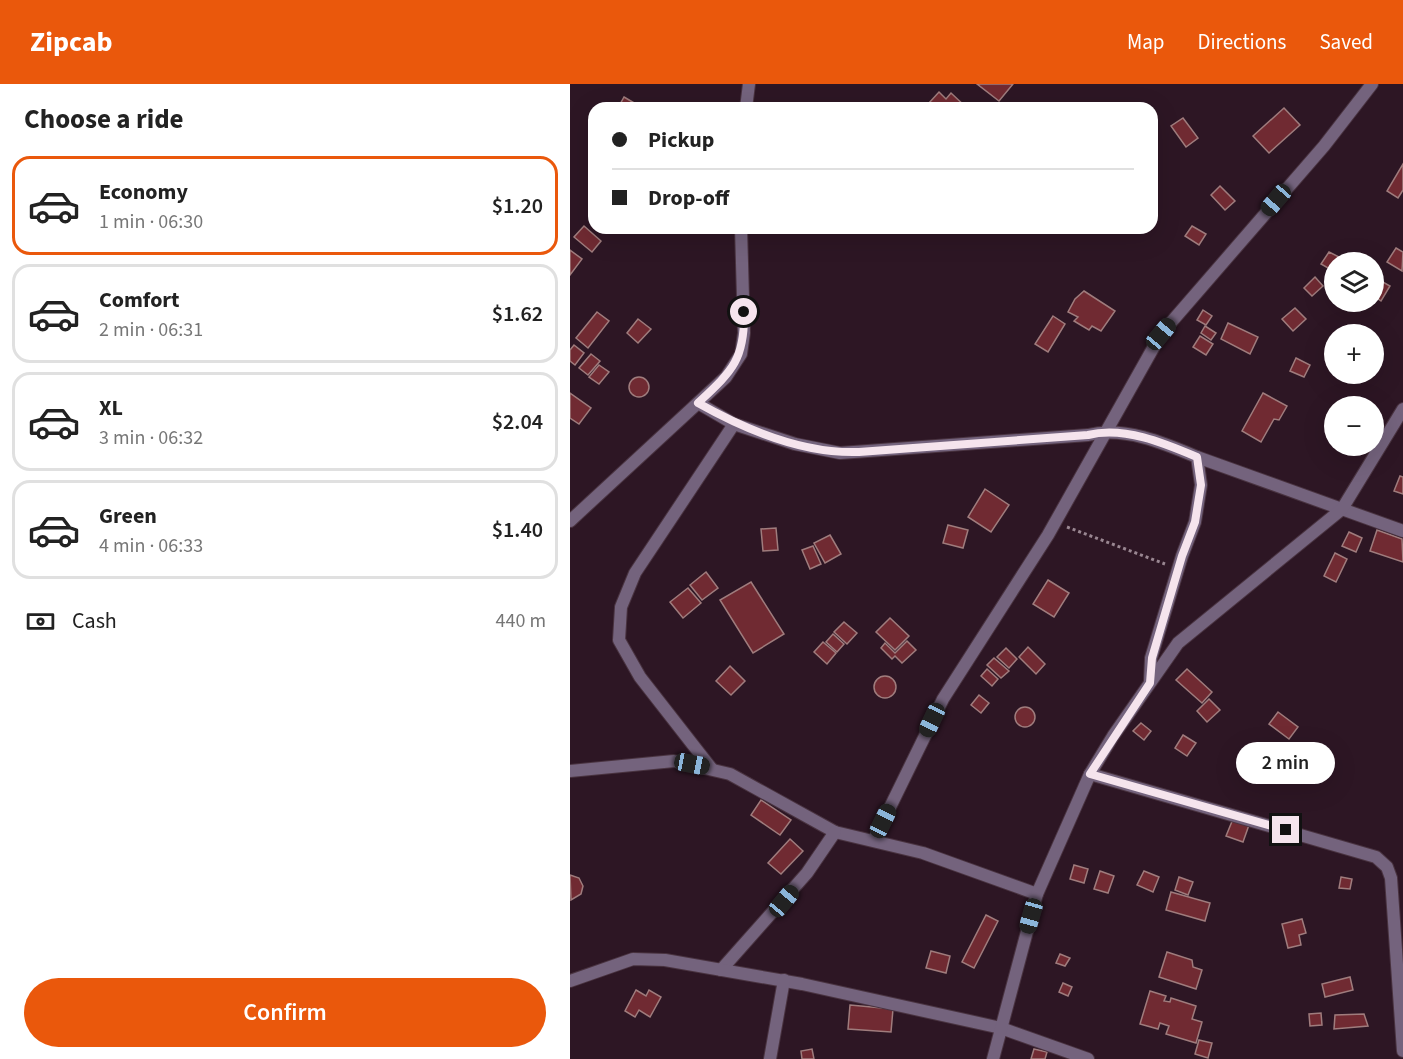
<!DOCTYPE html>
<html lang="en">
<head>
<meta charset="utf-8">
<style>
	body { margin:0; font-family:"Source Sans 3",sans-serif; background:#f6f6f6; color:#222; height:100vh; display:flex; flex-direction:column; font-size:22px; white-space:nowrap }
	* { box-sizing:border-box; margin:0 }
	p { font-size:20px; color:#767676 }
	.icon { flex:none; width:33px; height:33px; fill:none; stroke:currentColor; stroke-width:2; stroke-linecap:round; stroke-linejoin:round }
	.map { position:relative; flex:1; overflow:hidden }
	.details { display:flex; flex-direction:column; background:#fff; width:570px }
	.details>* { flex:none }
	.guide { position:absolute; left:18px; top:18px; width:570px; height:132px; border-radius:18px; box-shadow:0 6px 24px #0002; display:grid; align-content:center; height:132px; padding:0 24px; background:#fff }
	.buttons { position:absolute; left:754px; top:168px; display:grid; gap:12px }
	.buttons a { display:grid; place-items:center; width:60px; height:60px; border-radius:50%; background:#fff; box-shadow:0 6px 24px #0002; font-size:30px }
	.end { position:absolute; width:27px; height:27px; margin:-14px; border:8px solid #f5e4ed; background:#111; box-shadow:0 0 0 3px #111 }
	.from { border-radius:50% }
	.bubble { position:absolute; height:42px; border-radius:21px; background:#fff; box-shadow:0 6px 24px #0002; font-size:20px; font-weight:600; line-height:42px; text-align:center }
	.car { position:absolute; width:18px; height:36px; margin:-18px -9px; border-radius:8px; box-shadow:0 0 4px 2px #0007; background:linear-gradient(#222 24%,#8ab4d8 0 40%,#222 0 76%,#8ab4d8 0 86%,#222 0) }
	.guide b { display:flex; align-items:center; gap:21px; height:57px; font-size:22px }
	.guide b+b { border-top:2px solid #e0e0e0 }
	.guide i { width:15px; height:15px; background:#222 }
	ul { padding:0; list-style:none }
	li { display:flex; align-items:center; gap:18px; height:99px; margin:0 12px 9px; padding:0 12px; border:3px solid #e0e0e0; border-radius:18px }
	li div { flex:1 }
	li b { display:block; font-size:22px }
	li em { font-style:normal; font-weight:600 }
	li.selected { border-color:#ea580c }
	li>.icon { width:54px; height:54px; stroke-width:1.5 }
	h2 { padding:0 24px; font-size:27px; line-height:72px }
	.pay { display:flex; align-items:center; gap:15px; height:66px; padding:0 24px; font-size:22px }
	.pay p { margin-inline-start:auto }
	.cta { display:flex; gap:12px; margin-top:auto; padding:12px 24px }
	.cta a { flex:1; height:69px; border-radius:36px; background:#ea580c; color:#fff; font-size:24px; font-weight:600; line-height:69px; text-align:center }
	header { display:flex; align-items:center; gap:36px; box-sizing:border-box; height:84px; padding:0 30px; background:#ea580c; color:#fff }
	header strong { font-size:28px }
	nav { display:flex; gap:33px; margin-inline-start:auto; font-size:21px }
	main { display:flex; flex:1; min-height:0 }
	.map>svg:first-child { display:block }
</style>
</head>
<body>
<header>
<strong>Zipcab</strong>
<nav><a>Map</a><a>Directions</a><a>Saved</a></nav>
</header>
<main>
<section class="details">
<h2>Choose a ride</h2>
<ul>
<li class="selected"><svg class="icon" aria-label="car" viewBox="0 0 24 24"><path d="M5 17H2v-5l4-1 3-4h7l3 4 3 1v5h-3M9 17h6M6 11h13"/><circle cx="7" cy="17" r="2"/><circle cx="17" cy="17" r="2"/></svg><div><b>Economy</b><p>1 min · 06:30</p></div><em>$1.20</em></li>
<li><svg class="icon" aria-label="car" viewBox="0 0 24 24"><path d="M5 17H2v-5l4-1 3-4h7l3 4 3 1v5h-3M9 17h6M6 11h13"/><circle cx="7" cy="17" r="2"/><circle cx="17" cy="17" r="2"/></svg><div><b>Comfort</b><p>2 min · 06:31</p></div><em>$1.62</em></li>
<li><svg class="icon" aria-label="car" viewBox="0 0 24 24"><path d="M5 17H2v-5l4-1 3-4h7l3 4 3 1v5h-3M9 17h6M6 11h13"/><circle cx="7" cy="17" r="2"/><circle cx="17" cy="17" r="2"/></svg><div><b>XL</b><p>3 min · 06:32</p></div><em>$2.04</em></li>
<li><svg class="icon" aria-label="car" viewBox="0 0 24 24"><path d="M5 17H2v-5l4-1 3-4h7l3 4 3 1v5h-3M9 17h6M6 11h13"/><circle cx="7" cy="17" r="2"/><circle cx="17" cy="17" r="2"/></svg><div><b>Green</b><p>4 min · 06:33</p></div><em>$1.40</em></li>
</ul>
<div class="pay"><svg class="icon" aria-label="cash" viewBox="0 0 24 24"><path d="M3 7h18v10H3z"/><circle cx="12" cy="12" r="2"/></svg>Cash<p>440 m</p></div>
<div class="cta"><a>Confirm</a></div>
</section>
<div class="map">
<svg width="833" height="975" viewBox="0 0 833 975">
	<rect width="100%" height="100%" fill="#2d1624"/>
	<!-- building -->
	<g fill="#702a32" stroke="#9f7c7d" stroke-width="1.5">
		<polygon points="407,0 443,0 429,17"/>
		<polygon points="369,8 376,15 381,9 397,24 365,24 359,19"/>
		<polygon points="54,13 66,20 63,24 48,24"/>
		<polygon points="714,24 730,41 699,69 683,52"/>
		<polygon points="613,34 628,54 616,63 601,42"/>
		<polygon points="833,80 833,106 828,114 817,107"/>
		<polygon points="650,102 665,117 655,126 641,111"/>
		<polygon points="14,142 31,157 22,168 4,153"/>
		<polygon points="622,142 636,150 629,161 615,152"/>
		<polygon points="826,164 833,168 832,187 817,178"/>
		<polygon points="0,166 12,175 0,191"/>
		<polygon points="759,168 779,178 765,178 765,188 751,180"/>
		<polygon points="745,193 753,202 742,212 734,204"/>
		<polygon points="804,193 820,202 811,217 804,212"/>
		<polygon points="514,207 545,227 531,247 522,242 519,246 504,237 508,233 498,228 505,215"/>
		<polygon points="725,224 736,235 723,247 712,235"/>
		<polygon points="633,226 642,232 636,241 627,236"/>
		<polygon points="27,228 39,237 18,264 6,254"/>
		<polygon points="483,232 495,240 478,268 465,260"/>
		<polygon points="68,235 81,245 68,259 57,249"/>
		<polygon points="658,239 688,253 680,270 651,255"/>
		<polygon points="635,242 646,249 641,256 631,249"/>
		<polygon points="630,252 643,260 636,271 623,263"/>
		<polygon points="4,261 14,269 5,281 0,277 0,266"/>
		<polygon points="21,270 30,277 18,291 9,284"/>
		<polygon points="726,274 740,281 734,293 720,287"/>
		<polygon points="29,281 39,288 29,300 19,293"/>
		<circle cx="69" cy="303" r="10"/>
		<polygon points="0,309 21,324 9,340 0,334"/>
		<polygon points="693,309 717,322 709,336 704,335 691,358 672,347"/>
		<polygon points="830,392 833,393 833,410 824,407"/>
		<polygon points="415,405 439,421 421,448 398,433"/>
		<polygon points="378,441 398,446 393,464 373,459"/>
		<polygon points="206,444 208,466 193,467 191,445"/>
		<polygon points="807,446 832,455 833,478 800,467"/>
		<polygon points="779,448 792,454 786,468 772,462"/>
		<polygon points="260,451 271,470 255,479 244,459"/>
		<polygon points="243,462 251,480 240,485 232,466"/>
		<polygon points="765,469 777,475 766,498 754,492"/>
		<polygon points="136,488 148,504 132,516 120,501"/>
		<polygon points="478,496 499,509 484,533 463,520"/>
		<polygon points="181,498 214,550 183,569 150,516"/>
		<polygon points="118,504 131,519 113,534 100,518"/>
		<polygon points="320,534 339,552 325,566 306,548"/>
		<polygon points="274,538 287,549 277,560 264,548"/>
		<polygon points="263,550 274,560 267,568 256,558"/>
		<polygon points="337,557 346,566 332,579 325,572 322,575 311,564 315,559 325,569"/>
		<polygon points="253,558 266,569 257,580 244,568"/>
		<polygon points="458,563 475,580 466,590 449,573"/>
		<polygon points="436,564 447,575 439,584 427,573"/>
		<polygon points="424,574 439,587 431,594 417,581"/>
		<polygon points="160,582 175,597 161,611 146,597"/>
		<polygon points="417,585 428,595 422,602 411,592"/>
		<polygon points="617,585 642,608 632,619 606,596"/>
		<circle cx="315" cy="603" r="11"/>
		<polygon points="409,611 419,619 411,629 401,621"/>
		<polygon points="639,615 650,626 637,638 627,627"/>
		<circle cx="455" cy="633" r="10"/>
		<polygon points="708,628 728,643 719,655 699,640"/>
		<polygon points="571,639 581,647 574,656 563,647"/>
		<polygon points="613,651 626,659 617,672 605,664"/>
		<polygon points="191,716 221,736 210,751 181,731"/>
		<polygon points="663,735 679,741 673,758 656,752"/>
		<polygon points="220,755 233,767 211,790 198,779"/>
		<polygon points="504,781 518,785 514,799 500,795"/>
		<polygon points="530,787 544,792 538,809 524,805"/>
		<polygon points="574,787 589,793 583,808 567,801"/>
		<polygon points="0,791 9,794 13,802 11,810 1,816"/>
		<polygon points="609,793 623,798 618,811 605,806"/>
		<polygon points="771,793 782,795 780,805 769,804"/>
		<polygon points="601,808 640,819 635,837 596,826"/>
		<polygon points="416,831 428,837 404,884 392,878"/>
		<polygon points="732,835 736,849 729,851 731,861 718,864 712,840"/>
		<polygon points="361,867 380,872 376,889 356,884"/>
		<polygon points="597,868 622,876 623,883 632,886 626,905 589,893"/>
		<polygon points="490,870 500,874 495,882 486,879"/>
		<polygon points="780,893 783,906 755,913 752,900"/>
		<polygon points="493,899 502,903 498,912 489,908"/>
		<polygon points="66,906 76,912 79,906 91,913 80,933 69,926 65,933 55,927"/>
		<polygon points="580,907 596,912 594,917 600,918 601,914 626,922 622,935 632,938 626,959 596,950 599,942 590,939 588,945 570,940"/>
		<polygon points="280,921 323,925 321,948 278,945"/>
		<polygon points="751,929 752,941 740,942 739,930"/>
		<polygon points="794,930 798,942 764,945 765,931"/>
		<polygon points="629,956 642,959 638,974 625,970"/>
		<polygon points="242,965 244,975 232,975 231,967"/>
		<polygon points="464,965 477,968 475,975 461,975"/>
	</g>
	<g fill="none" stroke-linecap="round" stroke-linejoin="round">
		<!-- street casing -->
		<g stroke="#493340" stroke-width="14">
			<g id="street">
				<polyline points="176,24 179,0"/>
				<path d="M128,319L164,340L225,360L270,369L518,351C554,342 594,359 627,373L631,401L625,438L612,472L581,574L580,597"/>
				<polyline points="627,373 833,447"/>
				<polyline points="0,437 156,293 171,270 174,249 171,144"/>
				<polyline points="141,684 70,593 49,556 51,523 65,489 164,340"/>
				<polyline points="0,687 104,677 160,690 265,748 353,769 467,810"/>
				<polyline points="520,690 806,773 817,783 821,794 833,967"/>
				<polyline points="304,756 373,615 478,451 591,250 754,62 802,0"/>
				<polyline points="151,886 237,789 265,748"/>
				<polyline points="0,897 63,875 95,876 232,900 431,944 518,975"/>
				<polyline points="200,975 214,896"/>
				<polyline points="423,975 467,810 520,690 543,652 608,559 772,425 833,325"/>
			</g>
		</g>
		<!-- path -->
		<polyline stroke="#998691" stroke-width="3" stroke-dasharray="3 3" stroke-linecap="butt" points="497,443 595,480"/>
		<!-- street -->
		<use href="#street" stroke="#74637d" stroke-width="12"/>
	</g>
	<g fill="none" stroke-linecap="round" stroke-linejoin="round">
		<!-- route -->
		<path stroke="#f5e4ed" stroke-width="8" d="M174,228C175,276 162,287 128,319C176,346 234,370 289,368L518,351C554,342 594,359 627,373L631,401L625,438L612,472L582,574L580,599L520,690L716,746"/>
	</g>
</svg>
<div class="buttons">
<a><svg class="icon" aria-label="layers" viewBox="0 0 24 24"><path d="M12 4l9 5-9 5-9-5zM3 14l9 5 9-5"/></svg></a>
<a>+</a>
<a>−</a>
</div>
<i class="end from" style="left:174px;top:228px"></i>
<i class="end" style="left:716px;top:746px"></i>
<div class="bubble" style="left:666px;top:658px;width:99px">2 min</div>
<i class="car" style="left:706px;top:116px;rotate:221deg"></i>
<i class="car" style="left:591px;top:250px;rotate:40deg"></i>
<i class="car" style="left:362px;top:636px;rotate:205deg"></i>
<i class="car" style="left:122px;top:680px;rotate:101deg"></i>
<i class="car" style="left:313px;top:737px;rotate:26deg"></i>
<i class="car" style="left:214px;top:817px;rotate:40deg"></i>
<i class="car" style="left:461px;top:832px;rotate:196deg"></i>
<div class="guide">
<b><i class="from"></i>Pickup</b>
<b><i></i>Drop-off</b>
</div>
</div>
</main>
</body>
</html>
